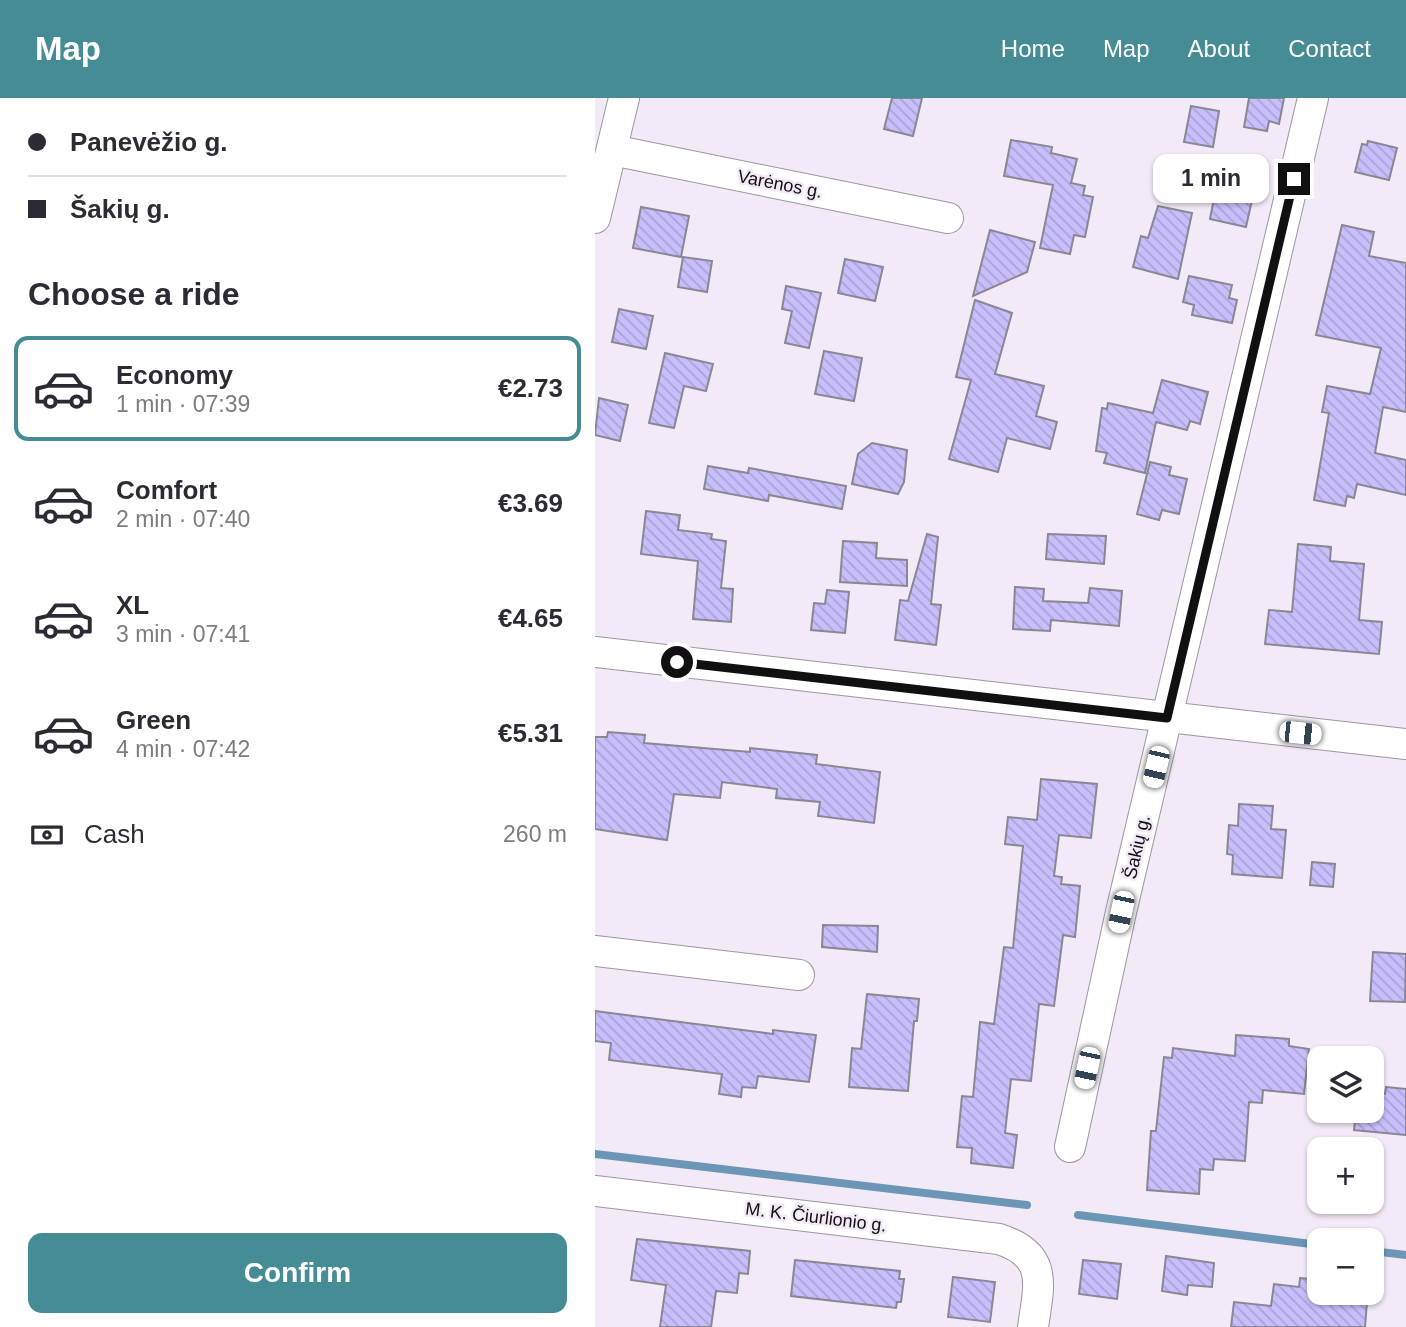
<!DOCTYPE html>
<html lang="en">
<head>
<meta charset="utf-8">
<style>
	body { margin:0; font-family:Arial,sans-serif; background:#f2f2f3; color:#2b2b33; height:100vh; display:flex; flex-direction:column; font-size:26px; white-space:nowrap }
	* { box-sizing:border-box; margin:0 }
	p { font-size:23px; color:#7c7c81 }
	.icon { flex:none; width:38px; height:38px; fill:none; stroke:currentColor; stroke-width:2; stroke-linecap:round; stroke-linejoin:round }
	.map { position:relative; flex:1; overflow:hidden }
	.side { display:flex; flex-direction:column; background:#fff; width:595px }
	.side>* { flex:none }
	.hud { display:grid; align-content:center; height:154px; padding:0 28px; background:#fff }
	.fabs { position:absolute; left:712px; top:948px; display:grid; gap:14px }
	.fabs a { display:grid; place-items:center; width:77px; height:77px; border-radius:14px; background:#fff; box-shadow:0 2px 5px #0004; font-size:35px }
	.end { position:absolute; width:32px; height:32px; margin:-16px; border:9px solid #120f13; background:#fff; box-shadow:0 0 0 4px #fff }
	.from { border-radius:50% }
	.bubble { position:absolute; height:49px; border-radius:14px; background:#fff; box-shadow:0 2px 5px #0004; font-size:23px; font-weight:800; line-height:49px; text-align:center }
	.car { position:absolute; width:21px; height:42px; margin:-21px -10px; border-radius:9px; box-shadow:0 0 5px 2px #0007; background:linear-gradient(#fff 24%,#345 0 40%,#fff 0 76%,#345 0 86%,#fff 0) }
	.hud b { display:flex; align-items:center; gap:24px; height:66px; font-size:26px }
	.hud b+b { border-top:2px solid #e1e1e2 }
	.hud i { width:18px; height:18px; background:#2b2b33 }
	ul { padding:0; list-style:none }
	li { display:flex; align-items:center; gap:21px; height:105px; margin:0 14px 10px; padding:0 14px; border:4px solid transparent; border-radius:14px }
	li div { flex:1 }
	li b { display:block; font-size:26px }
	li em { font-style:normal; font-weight:800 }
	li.on { border-color:#458c94 }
	li>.icon { width:63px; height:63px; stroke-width:1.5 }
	h2 { padding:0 28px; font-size:32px; line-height:84px }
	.pay { display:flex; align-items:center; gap:18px; height:77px; padding:0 28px; font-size:26px }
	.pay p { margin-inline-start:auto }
	.button { display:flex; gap:14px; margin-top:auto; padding:14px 28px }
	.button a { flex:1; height:80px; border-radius:14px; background:#458c94; color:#fff; font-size:28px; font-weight:800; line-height:80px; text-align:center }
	header { display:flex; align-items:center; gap:42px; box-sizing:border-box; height:98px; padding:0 35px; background:#458c94; color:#fff }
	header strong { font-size:33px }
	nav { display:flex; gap:38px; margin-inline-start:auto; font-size:24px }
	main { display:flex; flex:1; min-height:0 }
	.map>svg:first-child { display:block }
</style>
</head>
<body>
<header>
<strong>Map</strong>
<nav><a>Home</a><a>Map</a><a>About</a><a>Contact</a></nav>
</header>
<main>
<section class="side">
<div class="hud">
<b><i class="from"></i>Panevėžio g.</b>
<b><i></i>Šakių g.</b>
</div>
<h2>Choose a ride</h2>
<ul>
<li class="on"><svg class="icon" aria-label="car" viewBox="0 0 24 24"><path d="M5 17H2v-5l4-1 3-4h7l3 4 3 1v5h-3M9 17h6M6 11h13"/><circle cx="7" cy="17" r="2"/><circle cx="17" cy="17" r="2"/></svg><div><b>Economy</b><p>1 min · 07:39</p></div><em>€2.73</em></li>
<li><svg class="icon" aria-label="car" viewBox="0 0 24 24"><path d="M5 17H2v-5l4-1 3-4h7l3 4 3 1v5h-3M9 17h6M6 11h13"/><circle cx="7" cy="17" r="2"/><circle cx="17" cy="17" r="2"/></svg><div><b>Comfort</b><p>2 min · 07:40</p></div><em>€3.69</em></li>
<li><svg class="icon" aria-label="car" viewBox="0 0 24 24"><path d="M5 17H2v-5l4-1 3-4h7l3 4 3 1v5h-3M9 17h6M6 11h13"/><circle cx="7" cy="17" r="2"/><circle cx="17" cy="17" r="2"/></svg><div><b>XL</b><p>3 min · 07:41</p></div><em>€4.65</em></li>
<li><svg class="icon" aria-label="car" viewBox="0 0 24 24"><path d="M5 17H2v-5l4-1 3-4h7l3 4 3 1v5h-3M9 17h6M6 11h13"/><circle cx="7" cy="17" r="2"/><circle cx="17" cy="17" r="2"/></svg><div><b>Green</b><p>4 min · 07:42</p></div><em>€5.31</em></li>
</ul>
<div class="pay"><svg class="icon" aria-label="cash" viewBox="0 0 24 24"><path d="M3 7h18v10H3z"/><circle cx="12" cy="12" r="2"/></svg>Cash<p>260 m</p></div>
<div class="button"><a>Confirm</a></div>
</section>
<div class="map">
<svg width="811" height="1229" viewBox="0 0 811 1229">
	<defs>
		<pattern id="building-back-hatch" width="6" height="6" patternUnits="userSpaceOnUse" patternTransform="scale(1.75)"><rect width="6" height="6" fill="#c8befc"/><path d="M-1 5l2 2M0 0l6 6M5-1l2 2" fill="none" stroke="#aba2d7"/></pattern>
	</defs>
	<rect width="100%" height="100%" fill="#f2eaf6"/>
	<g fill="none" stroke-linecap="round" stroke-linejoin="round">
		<!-- stream -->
		<g stroke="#6c96b6" stroke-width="8">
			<polyline points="0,1056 432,1107"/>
			<polyline points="483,1117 724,1147"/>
			<polyline points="777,1153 811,1157"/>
		</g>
	</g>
	<!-- building -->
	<g fill="url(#building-back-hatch)" stroke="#898793" stroke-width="2">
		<polygon points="297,0 327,0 318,38 289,31"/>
		<polygon points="654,0 689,0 684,26 674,23 672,33 649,29"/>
		<polygon points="596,8 624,13 618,49 589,44"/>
		<polygon points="416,42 457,49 456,55 482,61 476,85 490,88 488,97 498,99 490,139 479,137 475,156 445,150 458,87 409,78"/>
		<polygon points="773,43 802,50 794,82 760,74 767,46 772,47"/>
		<polygon points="622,85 659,93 651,129 615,121"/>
		<polygon points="563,108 597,115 583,181 538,169 546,138 553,140"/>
		<polygon points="46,109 94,118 86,159 38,150"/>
		<polygon points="747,127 779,134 774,158 811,165 811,314 788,309 780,355 811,362 811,397 762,386 759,400 752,398 750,408 719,402 734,315 727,314 732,288 775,296 786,250 721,237"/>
		<polygon points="395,132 440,144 432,174 378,198"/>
		<polygon points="88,159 117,163 112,194 83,189"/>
		<polygon points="250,161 288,169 280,203 243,195"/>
		<polygon points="594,178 637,187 634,200 642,202 637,225 597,217 599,207 588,204"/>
		<polygon points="191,188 226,195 214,250 190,245 197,213 187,211"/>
		<polygon points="380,202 417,215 400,276 449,288 441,318 462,324 455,351 412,340 403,374 354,361 376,282 361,279"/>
		<polygon points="24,211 58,218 51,251 17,244"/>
		<polygon points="229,253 267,260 259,303 220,296"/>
		<polygon points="70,255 118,266 111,293 89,288 79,330 54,325"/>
		<polygon points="567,282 613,294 605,326 595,323 592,332 561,324 550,375 509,365 512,355 501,353 507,310 512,311 513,305 558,315"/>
		<polygon points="4,300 33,307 25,343 0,337"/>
		<polygon points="277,345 312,352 309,384 303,396 257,386 263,356"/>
		<polygon points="555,364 576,369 574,377 592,381 584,416 567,412 564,422 542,416"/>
		<polygon points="113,368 153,375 154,370 251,388 247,411 174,397 173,403 109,391"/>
		<polygon points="51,413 85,417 83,432 117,436 116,441 131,443 126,490 138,491 136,524 98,521 103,463 46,456"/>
		<polygon points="332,436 343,439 336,506 346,507 341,547 300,542 305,502 313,503"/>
		<polygon points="453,436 511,438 509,466 451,461"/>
		<polygon points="248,443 282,445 281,460 312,462 312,488 245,484"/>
		<polygon points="703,446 736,449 735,463 769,466 764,522 787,524 784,556 670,546 674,512 697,514"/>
		<polygon points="420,489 449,491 448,503 493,505 495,490 527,493 524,528 456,522 455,533 418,531"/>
		<polygon points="232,492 254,494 250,535 216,532 219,505 230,506"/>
		<polygon points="13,634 50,637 49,645 155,654 155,650 222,657 221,666 285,674 279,725 223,718 225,704 181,700 182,691 127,684 125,700 79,696 72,742 0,731 0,639 12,639"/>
		<polygon points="446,681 502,686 496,740 464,737 459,778 467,779 466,786 485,788 480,839 468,837 459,908 444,906 436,983 416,981 410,1035 422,1037 418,1070 376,1065 377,1050 362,1049 367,998 378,999 385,924 399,926 409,849 418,850 428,748 410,746 413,719 442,722"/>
		<polygon points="644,706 678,708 676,731 691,732 687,780 637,776 638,757 632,756 634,727 643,728"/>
		<polygon points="717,764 740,766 738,789 715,787"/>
		<polygon points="228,827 283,828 282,854 227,849"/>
		<polygon points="778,854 811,856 810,904 775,903"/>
		<polygon points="272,896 324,901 322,923 319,923 313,993 254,989 257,950 266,951"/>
		<polygon points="0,913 178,936 178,932 221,937 214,984 163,978 161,990 147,989 146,999 124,996 127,976 14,962 16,945 0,943"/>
		<polygon points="641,937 694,941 694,948 714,951 709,996 668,992 667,1005 654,1004 650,1063 619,1061 618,1072 605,1071 604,1096 552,1092 556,1033 561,1033 569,959 577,960 578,950 640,958"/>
		<polygon points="791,989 811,991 811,1037 759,1032 761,1013 777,1013 777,995 790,996"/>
		<polygon points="42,1141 155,1153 153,1176 144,1175 142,1195 121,1193 116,1229 65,1229 71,1187 36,1182"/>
		<polygon points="571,1158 619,1165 617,1189 593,1187 592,1197 567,1193"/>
		<polygon points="200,1162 305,1173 304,1181 309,1181 306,1204 302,1204 301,1210 196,1198"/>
		<polygon points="488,1162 526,1166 522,1201 484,1196"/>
		<polygon points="358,1179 400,1184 395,1224 353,1219"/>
		<polygon points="705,1180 724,1182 726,1200 772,1204 770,1229 636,1229 639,1204 676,1208 679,1186 704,1189"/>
	</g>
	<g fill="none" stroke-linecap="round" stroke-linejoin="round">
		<!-- street casing -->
		<g stroke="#9d95a0" stroke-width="32">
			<g id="street">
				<polyline points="17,52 353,120"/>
				<polyline points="0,120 29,0"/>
				<polyline points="0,554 811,646"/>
				<polyline points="0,853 204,877"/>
				<polyline points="475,1049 526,814 718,0"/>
				<path d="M0,1093L404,1141C454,1157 444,1187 438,1229"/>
			</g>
		</g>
		<!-- street -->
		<use href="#street" stroke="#fff" stroke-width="30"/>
	</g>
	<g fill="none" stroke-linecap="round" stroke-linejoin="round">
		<!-- route -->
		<polyline stroke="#120f13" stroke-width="9" points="82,564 572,620 699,81"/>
	</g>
	<g text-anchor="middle" stroke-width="5" stroke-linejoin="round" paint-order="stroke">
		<!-- street labels -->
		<g font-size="18" fill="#120f13" stroke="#f2eaf6">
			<text transform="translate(185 86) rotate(11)" y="6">Varėnos g.</text>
			<text transform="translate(542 749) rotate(-77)" y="6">Šakių g.</text>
			<text transform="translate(221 1119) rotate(7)" y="6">M. K. Čiurlionio g.</text>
		</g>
	</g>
</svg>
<div class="fabs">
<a><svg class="icon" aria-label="layers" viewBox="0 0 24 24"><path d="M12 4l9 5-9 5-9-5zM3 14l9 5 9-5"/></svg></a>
<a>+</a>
<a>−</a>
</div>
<i class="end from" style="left:82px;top:564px"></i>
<i class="end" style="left:699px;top:81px"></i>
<div class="bubble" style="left:558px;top:56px;width:116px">1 min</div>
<i class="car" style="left:705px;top:635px;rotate:96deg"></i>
<i class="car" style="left:561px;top:669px;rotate:193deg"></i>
<i class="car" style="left:526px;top:814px;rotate:192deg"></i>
<i class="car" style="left:492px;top:970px;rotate:192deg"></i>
</div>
</main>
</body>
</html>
